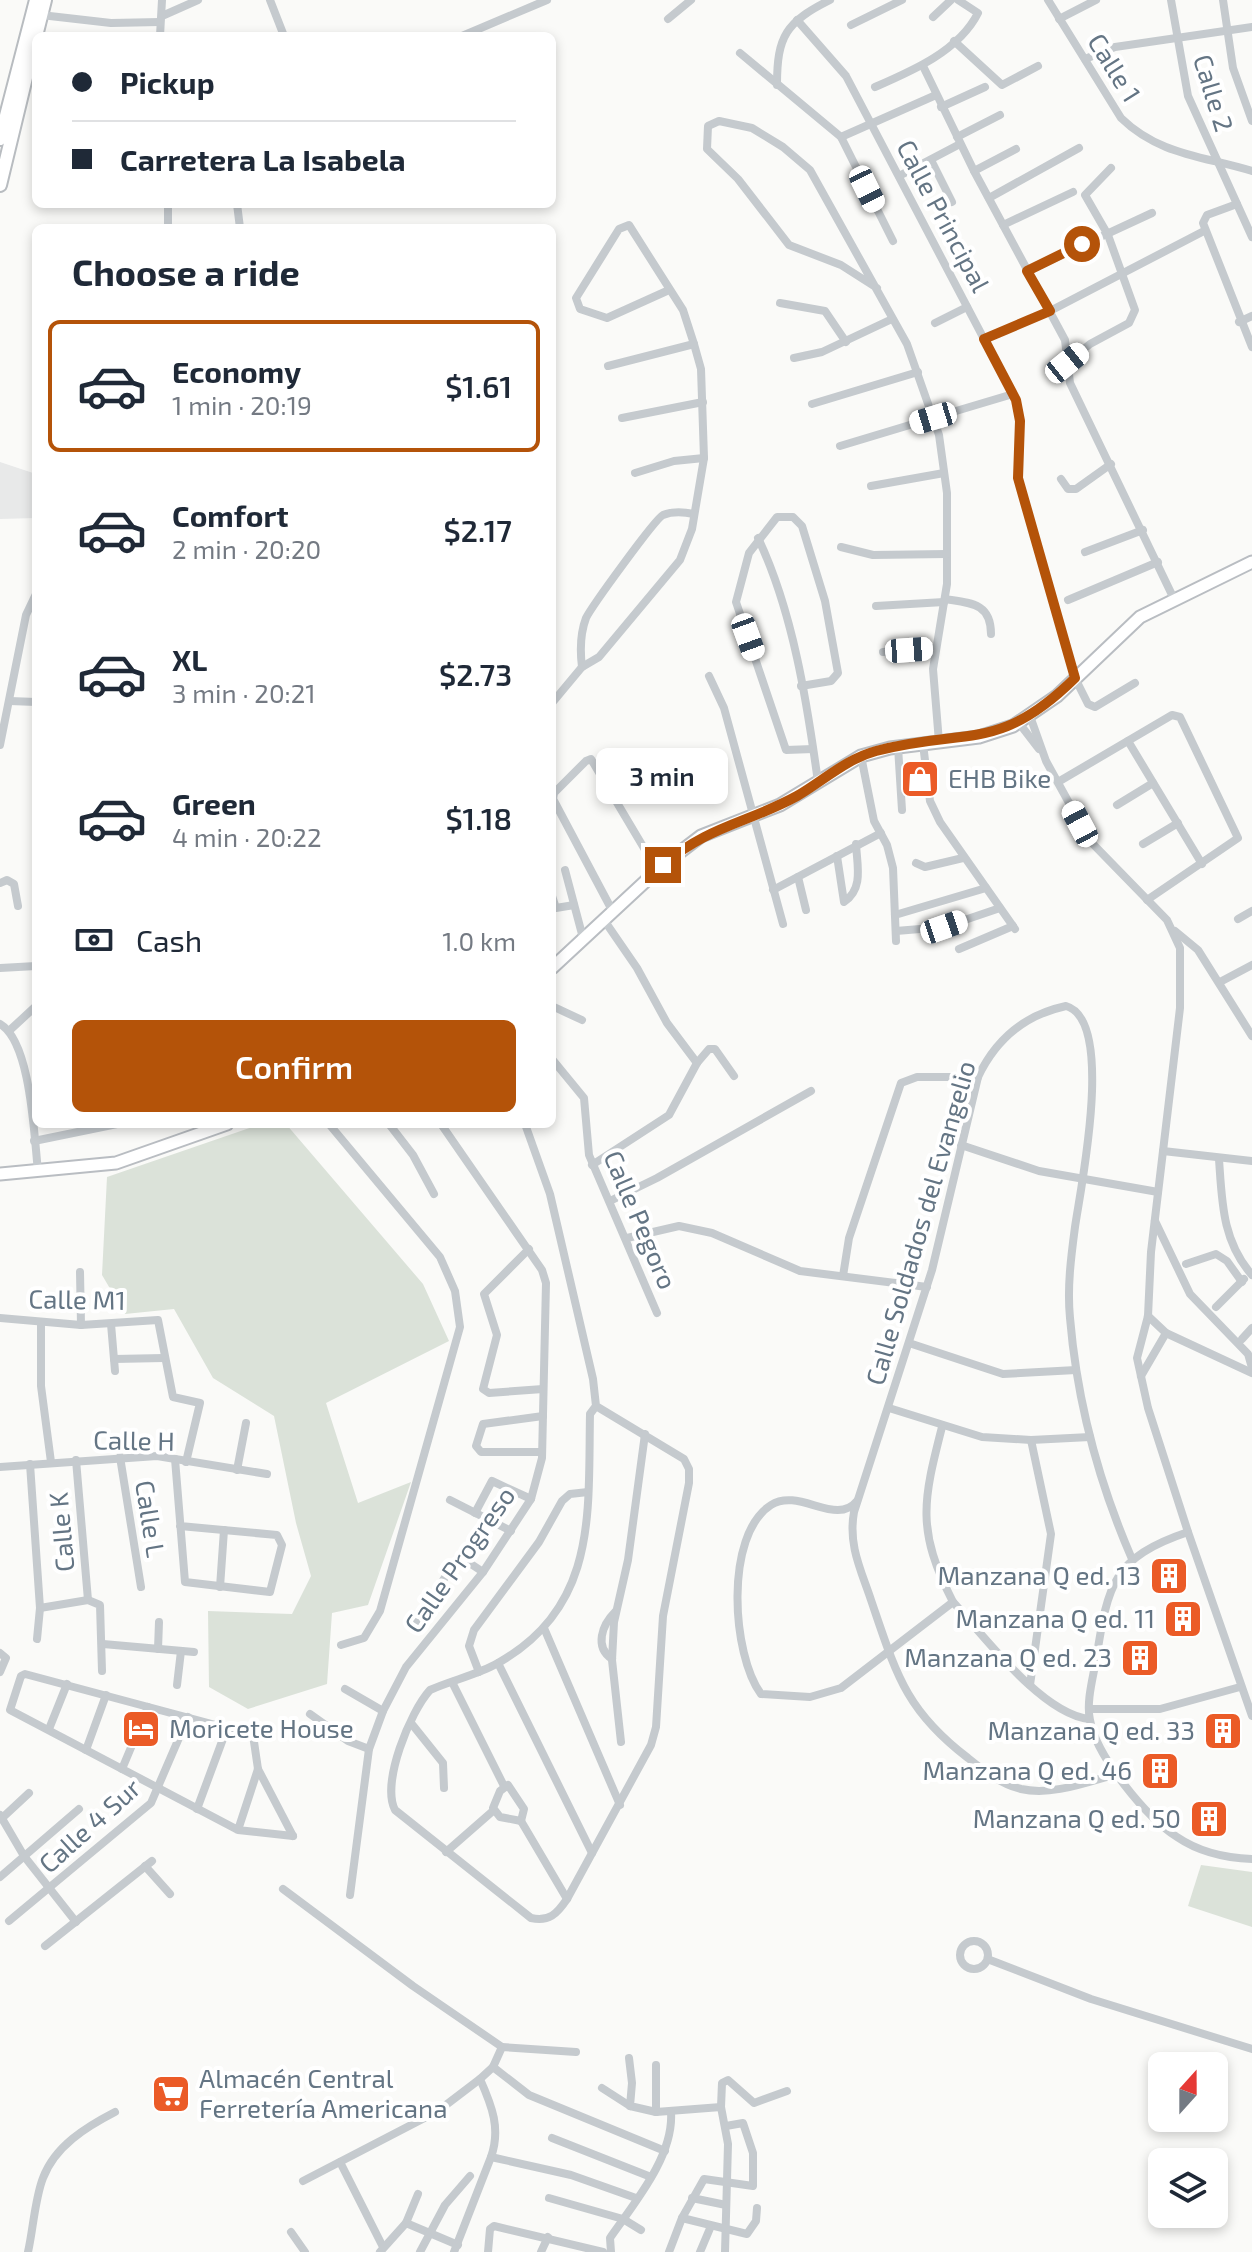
<!DOCTYPE html>
<html lang="en">
<head>
<meta charset="utf-8">
<style>
	body { margin:0; font-family:"Exo 2",sans-serif; background:#f2f2f3; color:#1f2937; height:100vh; display:flex; flex-direction:column; font-size:30px; white-space:nowrap }
	* { box-sizing:border-box; margin:0 }
	p { font-size:26px; color:#747a83 }
	.icon { flex:none; width:44px; height:44px; fill:none; stroke:currentColor; stroke-width:2; stroke-linecap:round; stroke-linejoin:round }
	.map { position:relative; flex:1; overflow:hidden }
	.panel { position:absolute; left:32px; top:224px; width:524px; height:904px; display:flex; flex-direction:column; background:#fff; border-radius:12px; box-shadow:0 4px 12px #0003 }
	.panel>* { flex:none }
	.guide { position:absolute; left:32px; top:32px; width:524px; height:176px; border-radius:12px; box-shadow:0 4px 12px #0003; display:grid; align-content:center; height:176px; padding:0 40px; background:#fff }
	.needle { width:52px; rotate:21deg }
	.tools { position:absolute; left:1148px; top:2052px; display:grid; gap:16px }
	.tools a { display:grid; place-items:center; width:80px; height:80px; border-radius:12px; background:#fff; box-shadow:0 4px 12px #0003; font-size:40px }
	.end { position:absolute; width:36px; height:36px; margin:-18px; border:10px solid #b45309; background:#fff; box-shadow:0 0 0 4px #fff }
	.from { border-radius:50% }
	.bubble { position:absolute; height:56px; border-radius:12px; background:#fff; box-shadow:0 4px 12px #0003; font-size:26px; font-weight:600; line-height:56px; text-align:center }
	.car { position:absolute; width:24px; height:48px; margin:-24px -12px; border-radius:10px; box-shadow:0 0 6px 2px #0007; background:linear-gradient(#fff 24%,#345 0 40%,#fff 0 76%,#345 0 86%,#fff 0) }
	.guide b { display:flex; align-items:center; gap:28px; height:76px; font-size:30px }
	.guide b+b { border-top:2px solid #e0e1e3 }
	.guide i { width:20px; height:20px; background:#1f2937 }
	ul { padding:0; list-style:none }
	li { display:flex; align-items:center; gap:24px; height:132px; margin:0 16px 12px; padding:0 24px; border:4px solid transparent; border-radius:12px }
	li div { flex:1 }
	li b { display:block; font-size:30px }
	li em { font-style:normal; font-weight:600 }
	li.current { border-color:#b45309 }
	li>.icon { width:72px; height:72px; stroke-width:1.5 }
	h2 { padding:0 40px; font-size:36px; line-height:96px }
	.pay { display:flex; align-items:center; gap:20px; height:88px; padding:0 40px; font-size:30px }
	.pay p { margin-inline-start:auto }
	.primary-button { display:flex; gap:16px; margin-top:auto; padding:16px 40px }
	.primary-button a { flex:1; height:92px; border-radius:12px; background:#b45309; color:#fff; font-size:32px; font-weight:600; line-height:92px; text-align:center }
	.map>svg:first-child { display:block }
</style>
</head>
<body>
<div class="map">
<svg width="1252" height="2252" viewBox="0 0 1252 2252">
	<rect width="100%" height="100%" fill="#fafaf8"/>
	<!-- built -->
	<polygon fill="#e8e9e9" points="0,462 36,474 36,518 0,519"/>
	<!-- green -->
	<g fill="#dbe2d9">
		<polygon points="261,1124 286,1124 423,1284 449,1341 326,1403 358,1503 411,1482 368,1605 332,1613 327,1684 248,1709 209,1687 208,1611 292,1614 311,1576 296,1523 274,1416 213,1378 174,1309 125,1314 102,1275 107,1177"/>
		<polygon points="1201,1865 1252,1872 1252,1927 1188,1906"/>
	</g>
	<g fill="none" stroke-linecap="round" stroke-linejoin="round">
		<!-- major casing -->
		<g stroke="#b9bdc2" stroke-width="15">
			<g id="major">
				<polyline points="552,968 663,865 701,836 780,805 861,756 890,748 979,737 1013,726 1057,696 1140,617 1252,562"/>
				<polyline points="0,1174 116,1163 227,1124"/>
			</g>
		</g>
		<!-- highway casing -->
		<g stroke="#b8bcc0" stroke-width="16">
			<g id="highway">
				<polyline points="36,36 45,0"/>
				<polyline points="0,139 36,0"/>
				<polyline points="0,185 36,36"/>
			</g>
		</g>
		<!-- minor -->
		<g stroke="#c5cace" stroke-width="8">
			<polyline points="270,0 284,36"/>
			<path d="M1048,0L1121,118C1159,155 1203,156 1252,171"/>
			<polyline points="1171,0 1188,96 1252,237"/>
			<polyline points="1223,0 1233,68 1252,121"/>
			<polyline points="41,15 111,23 160,22"/>
			<polyline points="162,16 198,0"/>
			<polyline points="933,17 951,0"/>
			<polyline points="668,19 691,0"/>
			<polyline points="1059,19 1096,0"/>
			<polyline points="797,20 846,76 1016,400 1020,421 1018,478 1075,678 1088,704 1095,707 1135,683"/>
			<polyline points="851,25 902,0"/>
			<polyline points="160,36 162,0"/>
			<polyline points="462,36 547,0"/>
			<polyline points="954,41 1002,85 1038,66"/>
			<polyline points="740,53 841,137 893,241"/>
			<polyline points="1085,59 1115,47 1252,27"/>
			<polyline points="923,66 974,171 1065,340 1070,383 1174,599"/>
			<path d="M777,85C777,36 786,22 830,0"/>
			<path d="M875,87C912,71 959,51 978,13L958,0"/>
			<polyline points="941,107 985,87"/>
			<polyline points="841,137 936,95"/>
			<polyline points="957,137 1000,115"/>
			<polyline points="931,160 952,202"/>
			<polyline points="974,171 1016,149"/>
			<polyline points="899,176 960,144"/>
			<polyline points="989,198 1079,148"/>
			<polyline points="168,204 168,228"/>
			<polyline points="237,204 240,228"/>
			<polyline points="1237,204 1207,215 1203,223 1252,347"/>
			<polyline points="1003,225 1073,192"/>
			<polyline points="1027,271 1152,213"/>
			<polyline points="877,288 841,265 789,245 738,179 707,149 708,126 719,121 752,128 783,147 810,170 907,344 939,435 947,493 947,584 933,669 939,742"/>
			<polyline points="780,303 825,311 846,342"/>
			<polyline points="1239,322 1252,316"/>
			<polyline points="935,323 967,307"/>
			<polyline points="984,339 1050,311 1204,231"/>
			<polyline points="794,358 822,352 892,319"/>
			<polyline points="1067,363 1090,344 1129,323 1135,310 1108,235 1085,195 1111,168"/>
			<polyline points="608,366 694,344"/>
			<polyline points="812,404 918,372"/>
			<polyline points="956,411 1013,394"/>
			<polyline points="622,418 703,402"/>
			<polyline points="840,446 933,418"/>
			<polyline points="635,473 674,461 704,458"/>
			<polyline points="1061,479 1068,489 1076,489 1111,464"/>
			<polyline points="871,486 944,473"/>
			<path d="M758,538C793,612 807,702 818,782"/>
			<polyline points="841,547 873,555 947,554"/>
			<polyline points="1085,552 1143,530"/>
			<path d="M945,599C971,603 991,603 991,634"/>
			<polyline points="1068,600 1158,562"/>
			<polyline points="876,606 944,602"/>
			<polyline points="883,652 935,648"/>
			<path d="M582,667C580,651 580,634 586,618C592,606 655,519 663,515C673,511 684,512 694,514"/>
			<polyline points="709,676 724,708 783,924"/>
			<polyline points="801,686 831,681 838,673 825,601 802,526 793,517 777,517 749,553 736,602 786,750 813,749"/>
			<polyline points="10,701 36,702"/>
			<polyline points="552,703 582,667 599,657 680,560 692,529 704,458 701,369 694,344 683,310 629,225 619,229 576,298 580,309 607,318 669,290"/>
			<polyline points="1030,716 1046,761 1090,841 1167,920 1180,948 1180,1008 1151,1252 1148,1316 1137,1358 1148,1408 1188,1532 1252,1716"/>
			<polyline points="1019,723 1039,749"/>
			<polyline points="1128,741 1202,864"/>
			<polyline points="923,744 930,801 940,822 1015,929"/>
			<polyline points="0,745 26,615 36,594"/>
			<polyline points="898,747 902,810"/>
			<polyline points="861,756 874,821 887,845 893,868 896,941"/>
			<polyline points="1058,782 1172,715 1180,717 1238,838 1147,900"/>
			<polyline points="1117,805 1153,783"/>
			<polyline points="1143,844 1178,823"/>
			<path d="M837,856L844,902C864,889 857,865 856,844"/>
			<polyline points="916,863 925,867 963,858"/>
			<polyline points="565,870 583,938"/>
			<polyline points="798,877 806,910"/>
			<polyline points="0,883 7,880 14,884 18,906"/>
			<polyline points="773,890 881,833"/>
			<polyline points="552,896 556,908 574,905"/>
			<polyline points="613,912 553,799 554,793 586,761 591,759 657,870"/>
			<polyline points="895,915 986,888"/>
			<polyline points="1238,919 1252,911"/>
			<polyline points="604,920 637,968 667,1023 697,1063"/>
			<polyline points="896,931 944,927 1000,908"/>
			<polyline points="1175,931 1198,950 1252,1036"/>
			<polyline points="959,949 1013,926"/>
			<polyline points="0,968 36,966"/>
			<polyline points="1220,982 1252,965"/>
			<polyline points="552,1006 582,1020"/>
			<path d="M0,1024C31,1042 34,1136 38,1171"/>
			<polyline points="10,1030 36,1006"/>
			<polyline points="552,1059 584,1098 589,1155 657,1313"/>
			<polyline points="329,1124 440,1257 455,1291 460,1327 380,1611 364,1638 341,1645"/>
			<polyline points="389,1124 413,1155 434,1194"/>
			<path d="M525,1124L550,1194L593,1379L596,1406L590,1414C588,1514 598,1606 498,1663C477,1675 452,1680 430,1690C410,1712 381,1783 395,1810L531,1918C549,1922 557,1914 567,1899L651,1745L656,1727L663,1616L689,1483V1469L684,1459L596,1406"/>
			<polyline points="34,1141 117,1124"/>
			<polyline points="961,1145 1039,1171 1158,1192"/>
			<polyline points="1163,1151 1252,1161"/>
			<path d="M1219,1159C1222,1201 1222,1241 1252,1275"/>
			<polyline points="592,1165 669,1115 697,1063 709,1049 715,1049 734,1076"/>
			<polyline points="610,1201 657,1178 811,1091"/>
			<polyline points="1155,1221 1190,1294 1248,1354 1252,1368"/>
			<polyline points="627,1238 679,1226 712,1233 800,1271 927,1287"/>
			<polyline points="529,1249 484,1294 497,1335 483,1389 489,1393 543,1389"/>
			<polyline points="1186,1264 1216,1254 1227,1261 1242,1282"/>
			<polyline points="80,1272 81,1325"/>
			<polyline points="843,1276 849,1238 901,1083 917,1077 978,1077"/>
			<polyline points="1216,1307 1244,1279"/>
			<polyline points="1148,1316 1166,1333 1252,1373"/>
			<polyline points="0,1318 81,1325 158,1320 173,1397 200,1403 186,1462"/>
			<polyline points="41,1323 41,1386 51,1462"/>
			<polyline points="111,1324 115,1371"/>
			<polyline points="1242,1339 1252,1328"/>
			<polyline points="909,1343 1003,1374 1076,1370"/>
			<polyline points="114,1359 164,1358"/>
			<polyline points="1141,1376 1166,1333"/>
			<polyline points="889,1408 982,1437 1031,1440 1090,1437"/>
			<path d="M942,1427C923,1501 916,1530 953,1602C984,1636 1042,1714 1089,1719"/>
			<polyline points="542,1452 481,1452 476,1446 483,1424 543,1416"/>
			<polyline points="120,1457 141,1587"/>
			<polyline points="175,1459 185,1582 270,1592 282,1545 277,1535 180,1526"/>
			<polyline points="76,1460 88,1600"/>
			<polyline points="30,1464 40,1608 37,1639"/>
			<polyline points="0,1467 157,1456 267,1474"/>
			<polyline points="237,1470 246,1423"/>
			<polyline points="450,1500 511,1531"/>
			<path d="M857,1501C836,1527 799,1487 771,1505C724,1535 732,1655 761,1694L810,1697L841,1688L953,1602"/>
			<polyline points="475,1513 492,1481 531,1499"/>
			<path d="M1188,1532C1111,1558 1108,1586 1096,1660C1093,1678 1086,1702 1090,1720C1096,1756 1146,1817 1177,1837C1199,1852 1225,1858 1252,1859"/>
			<polyline points="220,1587 224,1530"/>
			<polyline points="40,1608 88,1600 100,1605 102,1671"/>
			<polyline points="415,1623 459,1556 483,1572"/>
			<polyline points="544,1628 620,1805"/>
			<polyline points="103,1644 194,1652"/>
			<polyline points="158,1649 159,1622"/>
			<polyline points="0,1653 6,1658 0,1672"/>
			<path d="M612,1659C594,1647 602,1625 615,1612"/>
			<polyline points="498,1663 592,1853"/>
			<polyline points="479,1672 469,1646 474,1630 539,1542 562,1501 570,1494 588,1492"/>
			<polyline points="452,1682 504,1786"/>
			<polyline points="177,1685 181,1651"/>
			<polyline points="1030,1685 1051,1534 1031,1440"/>
			<polyline points="345,1689 383,1711"/>
			<polyline points="1090,1709 1160,1709 1240,1687"/>
			<polyline points="310,1714 348,1741 369,1749"/>
			<polyline points="411,1723 443,1763 444,1788"/>
			<polyline points="49,1729 67,1684"/>
			<polyline points="621,1742 612,1660 614,1622 628,1560 645,1434"/>
			<polyline points="86,1750 106,1695"/>
			<polyline points="122,1769 148,1707"/>
			<polyline points="258,1769 293,1836"/>
			<path d="M1117,1774C1087,1782 1052,1796 1021,1789C1001,1784 984,1771 968,1758C905,1710 896,1673 871,1600C861,1570 848,1545 854,1512L932,1270L978,1077C996,1039 1024,1015 1066,1006C1116,1020 1080,1191 1075,1227C1071,1257 1067,1288 1070,1318C1077,1401 1099,1483 1132,1559"/>
			<polygon points="508,1785 524,1809 521,1821 500,1817 493,1808 500,1791"/>
			<polyline points="197,1809 227,1728"/>
			<polyline points="0,1815 24,1856 76,1922"/>
			<polyline points="1,1819 29,1793"/>
			<polyline points="521,1821 567,1899"/>
			<polyline points="238,1830 258,1769 253,1735 25,1674 21,1676 10,1710 238,1830 293,1836"/>
			<polyline points="446,1852 494,1810"/>
			<polyline points="145,1866 170,1894"/>
			<polyline points="0,1877 79,1809"/>
			<polyline points="283,1889 413,1986 502,2047"/>
			<polyline points="350,1895 369,1749 383,1711 406,1667 483,1572 531,1499 542,1458 546,1283 542,1270 441,1124"/>
			<polyline points="9,1921 151,1803 188,1717"/>
			<circle cx="974" cy="1955" r="14"/>
			<polyline points="45,1946 152,1861"/>
			<polyline points="990,1960 1091,1999 1252,2049"/>
			<polyline points="629,2058 632,2083 630,2106 656,2112"/>
			<polyline points="656,2065 656,2112 721,2107"/>
			<polyline points="493,2067 502,2047 576,2052"/>
			<polyline points="602,2088 630,2106"/>
			<polyline points="552,2138 651,2177"/>
			<polyline points="340,2162 383,2247"/>
			<polyline points="303,2181 438,2111 480,2079"/>
			<polyline points="549,2198 623,2219 641,2230"/>
			<path d="M636,2198L571,2175L491,2157C501,2129 492,2106 480,2079L493,2067L529,2095L665,2151"/>
			<polyline points="692,2198 726,2205"/>
			<polyline points="682,2218 747,2234 756,2221 757,2208"/>
			<polyline points="406,2223 418,2194"/>
			<polyline points="291,2232 305,2252"/>
			<path d="M28,2252C33,2230 35,2198 43,2178C55,2146 86,2127 115,2112"/>
			<polyline points="380,2252 406,2223 458,2245"/>
			<polyline points="420,2252 445,2205 470,2176"/>
			<polyline points="454,2252 491,2157"/>
			<polyline points="488,2252 490,2229 494,2226 603,2252"/>
			<polyline points="541,2252 548,2237"/>
			<path d="M611,2252L610,2238C635,2202 674,2156 671,2112"/>
			<polyline points="669,2252 682,2218 704,2179 753,2186 753,2153 743,2123 726,2126"/>
			<polyline points="700,2252 711,2226"/>
			<polyline points="725,2252 728,2144 721,2107 722,2083 728,2080 754,2103 787,2091"/>
		</g>
		<!-- major -->
		<use href="#major" stroke="#fff" stroke-width="11"/>
		<!-- highway -->
		<use href="#highway" stroke="#fff" stroke-width="12"/>
	</g>
	<g fill="none" stroke-linecap="round" stroke-linejoin="round">
		<!-- route -->
		<path stroke="#b45309" stroke-width="10" d="M663,865C708,826 748,823 797,796C823,781 846,759 876,751C966,727 998,754 1075,678L1018,478L1020,421L1016,400L984,339L1050,311L1027,271L1082,244"/>
	</g>
	<!-- icons -->
	<defs>
		<g id="shop-square" transform="scale(2)"><rect x="-9" y="-9" width="18" height="18" rx="4" fill="#eb5b27" stroke="#fff"/><path d="M-5-2.5h2.3a2.7 3.5 0 0 1 5.4 0H5L5.5 6h-11ZM-1.5-2.5h3a1.5 2.3 0 0 0-3 0Z" fill="#fff"/></g>
		<g id="building-square" transform="scale(2)"><rect x="-9" y="-9" width="18" height="18" rx="4" fill="#eb5b27" stroke="#fff"/><path d="M-4-6H4V6H1V3H-1V6H-4ZM-2.5-4.3h1.7v1.8h-1.7ZM.8-4.3h1.7v1.8H.8ZM-2.5-1h1.7V.8h-1.7ZM.8-1h1.7V.8H.8Z" fill="#fff"/></g>
		<g id="hotel-square" transform="scale(2)"><rect x="-9" y="-9" width="18" height="18" rx="4" fill="#eb5b27" stroke="#fff"/><path d="M-6-4.5h1.5V1H6V5H4.5V3h-9V5H-6ZM-4 0a1.8 1.8 0 1 1 3.6 0ZM.5 0V-2.5h3Q6-2.5 6 0Z" fill="#fff"/></g>
		<g id="supermarket-square" transform="scale(2)"><rect x="-9" y="-9" width="18" height="18" rx="4" fill="#eb5b27" stroke="#fff"/><path d="M-6-5.5h2.5l.6 2H6L4.5 2H-2.5L-4.4-4H-6ZM-1.5 3.2a1.3 1.3 0 1 0 .1 0ZM3 3.2a1.3 1.3 0 1 0 .1 0Z" fill="#fff"/></g>
	</defs>
	<g fill-rule="evenodd">
		<use href="#shop-square" x="920" y="779"/>
		<use href="#building-square" x="1169" y="1576"/>
		<use href="#building-square" x="1183" y="1619"/>
		<use href="#building-square" x="1140" y="1658"/>
		<use href="#hotel-square" x="141" y="1729"/>
		<use href="#building-square" x="1223" y="1731"/>
		<use href="#building-square" x="1160" y="1771"/>
		<use href="#building-square" x="1209" y="1819"/>
		<use href="#supermarket-square" x="171" y="2094"/>
	</g>
	<g text-anchor="middle" stroke-width="8" stroke-linejoin="round" paint-order="stroke">
		<!-- street labels -->
		<g font-size="26" fill="#647584" stroke="#fff">
			<text transform="translate(1114 68) rotate(58)" y="9">Calle 1</text>
			<text transform="translate(1213 93) rotate(73)" y="9">Calle 2</text>
			<text transform="translate(943 216) rotate(62)" y="9">Calle Principal</text>
			<text transform="translate(640 1220) rotate(67)" y="9">Calle Pegoro</text>
			<text transform="translate(921 1223) rotate(-74)" y="9">Calle Soldados del Evangelio</text>
			<text transform="translate(77 1300) rotate(1)" y="9">Calle M1</text>
			<text transform="translate(134 1441) rotate(1)" y="9">Calle H</text>
			<text transform="translate(150 1519) rotate(81)" y="9">Calle L</text>
			<text transform="translate(62 1532) rotate(-95)" y="9">Calle K</text>
			<text transform="translate(460 1560) rotate(-55)" y="9">Calle Progreso</text>
			<text transform="translate(90 1826) rotate(-42)" y="9">Calle 4 Sur</text>
		</g>
		<!-- poi labels -->
		<g font-size="26" fill="#647584" stroke="#fff" text-anchor="end">
			<text x="948" y="788" text-anchor="start">EHB Bike</text>
			<text x="1141" y="1585">Manzana Q ed. 13</text>
			<text x="1155" y="1628">Manzana Q ed. 11</text>
			<text x="1112" y="1667">Manzana Q ed. 23</text>
			<text x="169" y="1738" text-anchor="start">Moricete House</text>
			<text x="1195" y="1740">Manzana Q ed. 33</text>
			<text x="1132" y="1780">Manzana Q ed. 46</text>
			<text x="1181" y="1828">Manzana Q ed. 50</text>
			<text x="199" y="2088" text-anchor="start">Almacén Central<tspan x="199" dy="30">Ferretería Americana</tspan></text>
		</g>
	</g>
</svg>
<div class="tools">
<a><svg class="needle" viewBox="-14 -14 28 28"><path d="M0-13l5 13h-10z" fill="#e53935"/><path d="M0 13l5-13h-10z" fill="#747a83"/></svg></a>
<a><svg class="icon" aria-label="layers" viewBox="0 0 24 24"><path d="M12 4l9 5-9 5-9-5zM3 14l9 5 9-5"/></svg></a>
</div>
<i class="end from" style="left:1082px;top:244px"></i>
<i class="end" style="left:663px;top:865px"></i>
<div class="bubble" style="left:596px;top:748px;width:132px">3 min</div>
<i class="car" style="left:867px;top:189px;rotate:154deg"></i>
<i class="car" style="left:1067px;top:363px;rotate:51deg"></i>
<i class="car" style="left:933px;top:418px;rotate:253deg"></i>
<i class="car" style="left:748px;top:637px;rotate:160deg"></i>
<i class="car" style="left:909px;top:650px;rotate:86deg"></i>
<i class="car" style="left:1080px;top:824px;rotate:332deg"></i>
<i class="car" style="left:944px;top:927px;rotate:71deg"></i>
<div class="guide">
<b><i class="from"></i>Pickup</b>
<b><i></i>Carretera La Isabela</b>
</div>
<section class="panel">
<h2>Choose a ride</h2>
<ul>
<li class="current"><svg class="icon" aria-label="car" viewBox="0 0 24 24"><path d="M5 17H2v-5l4-1 3-4h7l3 4 3 1v5h-3M9 17h6M6 11h13"/><circle cx="7" cy="17" r="2"/><circle cx="17" cy="17" r="2"/></svg><div><b>Economy</b><p>1 min · 20:19</p></div><em>$1.61</em></li>
<li><svg class="icon" aria-label="car" viewBox="0 0 24 24"><path d="M5 17H2v-5l4-1 3-4h7l3 4 3 1v5h-3M9 17h6M6 11h13"/><circle cx="7" cy="17" r="2"/><circle cx="17" cy="17" r="2"/></svg><div><b>Comfort</b><p>2 min · 20:20</p></div><em>$2.17</em></li>
<li><svg class="icon" aria-label="car" viewBox="0 0 24 24"><path d="M5 17H2v-5l4-1 3-4h7l3 4 3 1v5h-3M9 17h6M6 11h13"/><circle cx="7" cy="17" r="2"/><circle cx="17" cy="17" r="2"/></svg><div><b>XL</b><p>3 min · 20:21</p></div><em>$2.73</em></li>
<li><svg class="icon" aria-label="car" viewBox="0 0 24 24"><path d="M5 17H2v-5l4-1 3-4h7l3 4 3 1v5h-3M9 17h6M6 11h13"/><circle cx="7" cy="17" r="2"/><circle cx="17" cy="17" r="2"/></svg><div><b>Green</b><p>4 min · 20:22</p></div><em>$1.18</em></li>
</ul>
<div class="pay"><svg class="icon" aria-label="cash" viewBox="0 0 24 24"><path d="M3 7h18v10H3z"/><circle cx="12" cy="12" r="2"/></svg>Cash<p>1.0 km</p></div>
<div class="primary-button"><a>Confirm</a></div>
</section>
</div>
</body>
</html>
